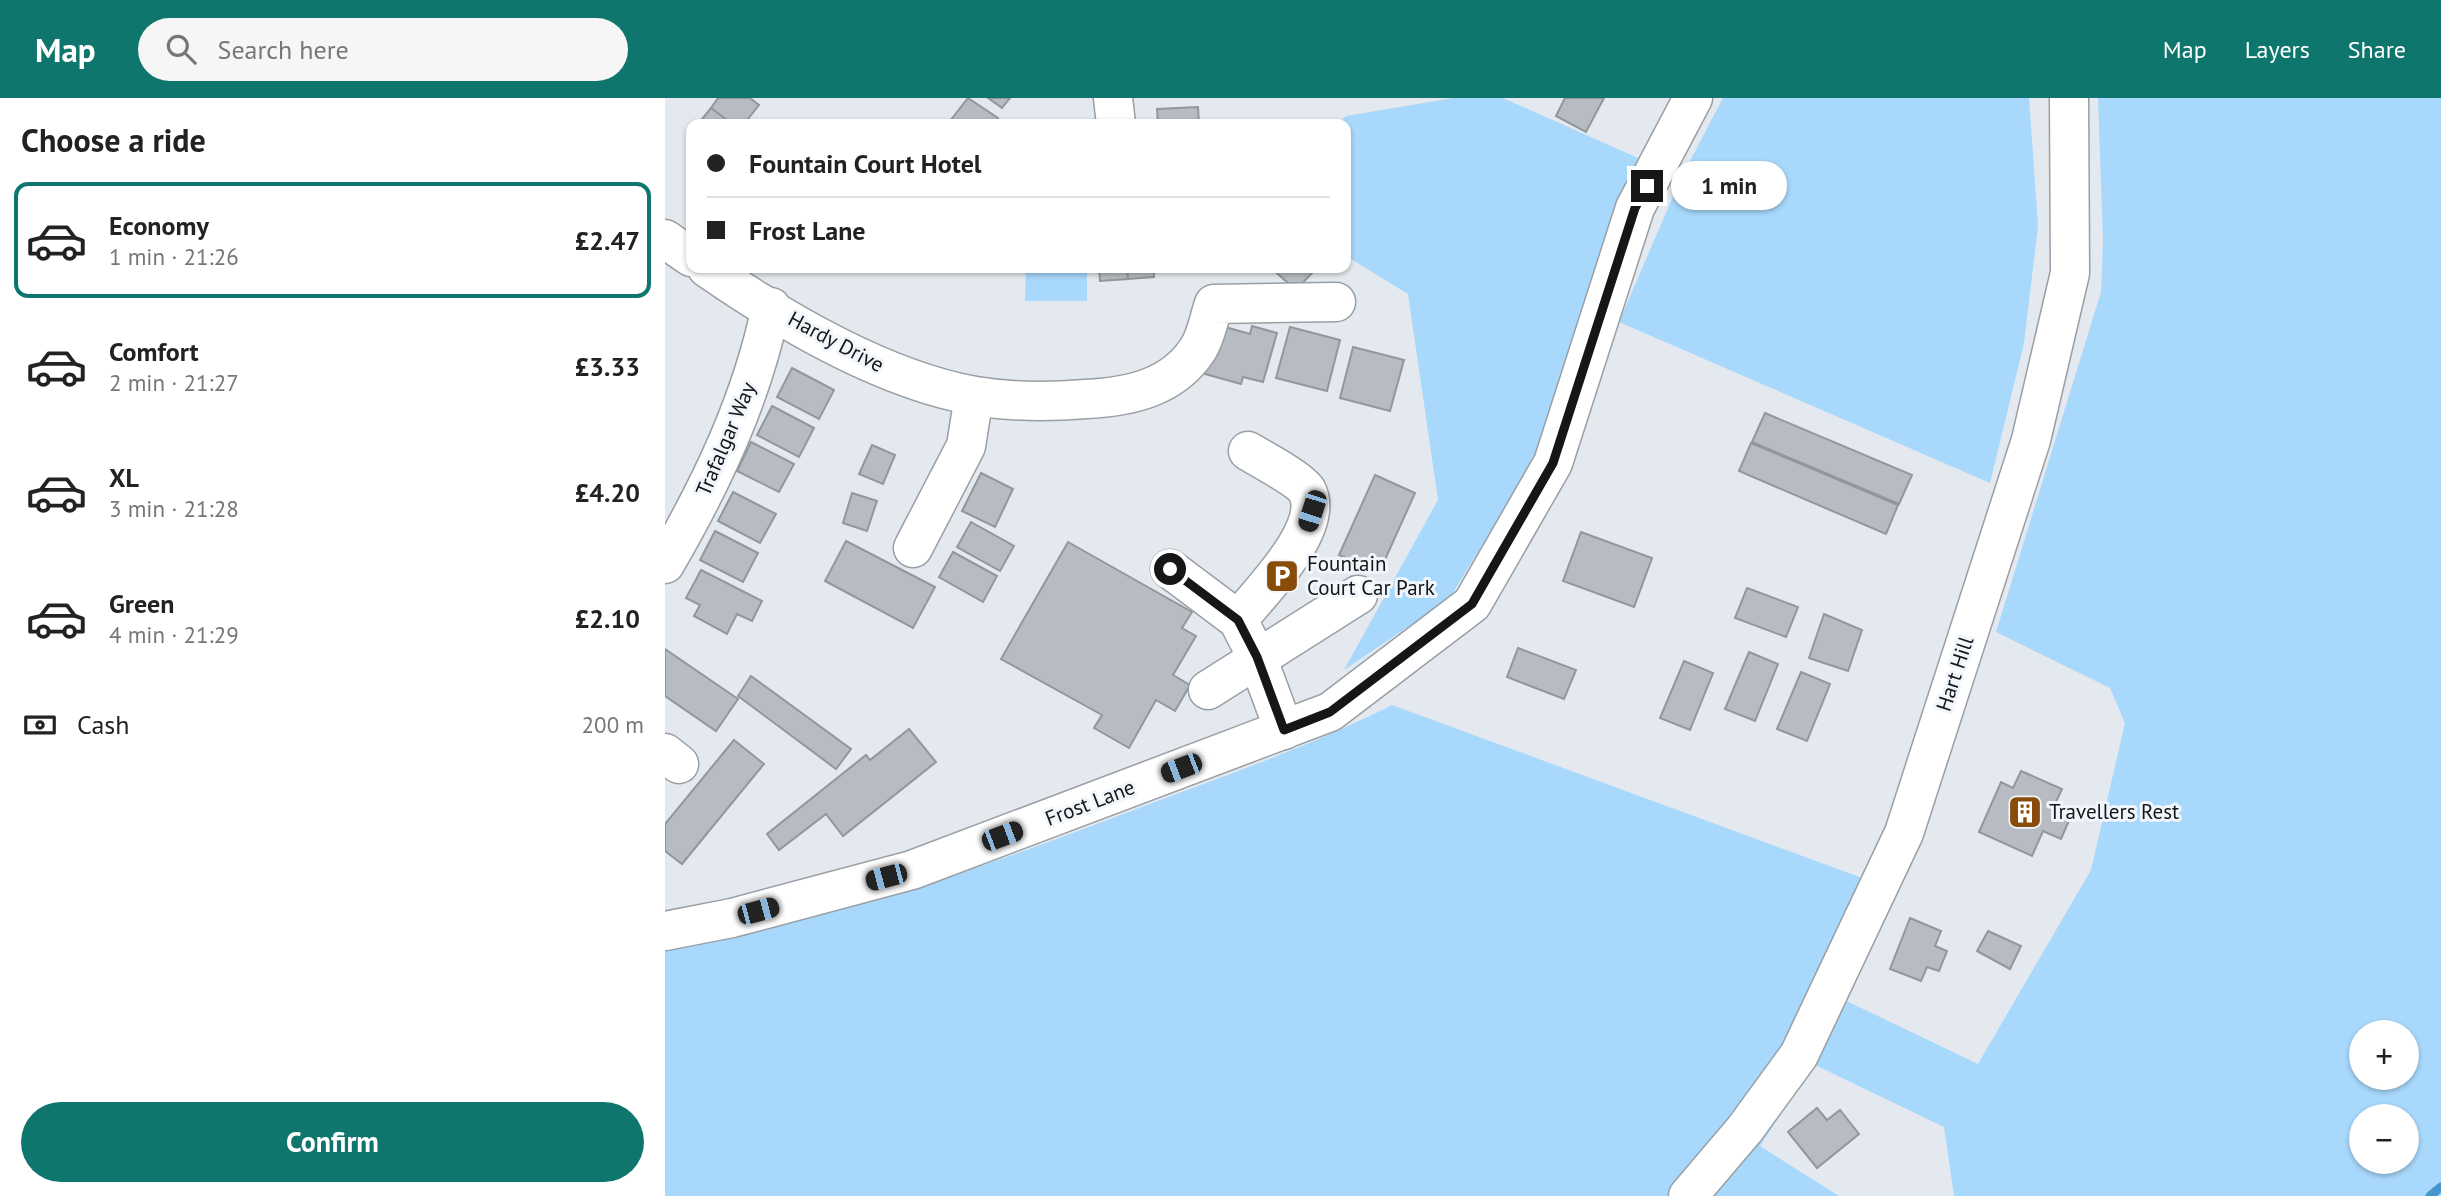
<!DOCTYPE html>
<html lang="en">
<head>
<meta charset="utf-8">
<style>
	body { margin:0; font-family:"PT Sans",sans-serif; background:#f6f6f6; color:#222; height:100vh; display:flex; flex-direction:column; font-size:26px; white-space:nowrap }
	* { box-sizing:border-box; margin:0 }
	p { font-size:23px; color:#767676 }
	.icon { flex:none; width:38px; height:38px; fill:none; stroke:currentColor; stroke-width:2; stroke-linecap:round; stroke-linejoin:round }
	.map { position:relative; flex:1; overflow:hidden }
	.details { display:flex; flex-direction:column; background:#fff; width:665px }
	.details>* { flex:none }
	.banner { position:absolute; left:21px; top:21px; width:665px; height:154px; border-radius:14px; box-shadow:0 2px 5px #0004; display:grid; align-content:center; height:154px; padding:0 21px; background:#fff }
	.tools { position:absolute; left:1684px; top:922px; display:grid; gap:14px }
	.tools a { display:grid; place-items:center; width:70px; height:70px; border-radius:50%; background:#fff; box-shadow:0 2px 5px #0004; font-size:35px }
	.end { position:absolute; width:32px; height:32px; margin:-16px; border:9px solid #141618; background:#fff; box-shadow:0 0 0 4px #fff }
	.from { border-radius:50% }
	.bubble { position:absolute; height:49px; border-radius:24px; background:#fff; box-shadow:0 2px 5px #0004; font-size:23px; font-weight:800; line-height:49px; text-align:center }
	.car { position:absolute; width:21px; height:42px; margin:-21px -10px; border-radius:9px; box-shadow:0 0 5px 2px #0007; background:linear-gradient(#222 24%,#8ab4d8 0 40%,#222 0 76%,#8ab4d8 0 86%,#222 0) }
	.banner b { display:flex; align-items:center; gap:24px; height:66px; font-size:26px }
	.banner b+b { border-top:2px solid #e0e0e0 }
	.banner i { width:18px; height:18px; background:#222 }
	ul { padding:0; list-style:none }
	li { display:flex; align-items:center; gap:21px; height:116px; margin:0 14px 10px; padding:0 7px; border:4px solid transparent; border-radius:14px }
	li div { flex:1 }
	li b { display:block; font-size:26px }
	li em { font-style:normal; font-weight:800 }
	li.current { border-color:#0f766e }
	li>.icon { width:63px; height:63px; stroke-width:1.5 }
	h2 { padding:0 21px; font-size:32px; line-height:84px }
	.pay { display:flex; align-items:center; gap:18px; height:77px; padding:0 21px; font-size:26px }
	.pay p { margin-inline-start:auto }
	.button { display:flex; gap:14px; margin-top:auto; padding:14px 21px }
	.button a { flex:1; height:80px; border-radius:42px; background:#0f766e; color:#fff; font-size:28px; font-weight:800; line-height:80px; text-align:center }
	header { display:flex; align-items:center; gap:42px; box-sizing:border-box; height:98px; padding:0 35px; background:#0f766e; color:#fff }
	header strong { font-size:33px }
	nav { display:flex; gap:38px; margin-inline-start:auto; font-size:24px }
	.search { width:490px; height:63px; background:#f6f6f6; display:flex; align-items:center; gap:18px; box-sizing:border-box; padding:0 24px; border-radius:38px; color:#767676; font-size:26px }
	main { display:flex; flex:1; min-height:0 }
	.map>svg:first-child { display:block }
</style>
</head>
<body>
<header>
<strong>Map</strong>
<div class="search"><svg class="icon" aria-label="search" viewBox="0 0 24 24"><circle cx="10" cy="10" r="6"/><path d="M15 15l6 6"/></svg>Search here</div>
<nav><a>Map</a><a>Layers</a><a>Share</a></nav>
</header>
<main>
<section class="details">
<h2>Choose a ride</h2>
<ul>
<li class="current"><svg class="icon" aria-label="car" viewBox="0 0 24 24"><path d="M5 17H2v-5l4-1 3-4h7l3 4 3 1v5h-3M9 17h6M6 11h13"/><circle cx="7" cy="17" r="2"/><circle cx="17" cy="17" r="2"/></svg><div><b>Economy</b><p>1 min · 21:26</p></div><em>£2.47</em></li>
<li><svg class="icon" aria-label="car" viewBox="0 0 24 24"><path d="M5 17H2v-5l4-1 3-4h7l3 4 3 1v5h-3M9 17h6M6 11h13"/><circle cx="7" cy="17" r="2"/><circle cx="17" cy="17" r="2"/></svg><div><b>Comfort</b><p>2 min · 21:27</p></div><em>£3.33</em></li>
<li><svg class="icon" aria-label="car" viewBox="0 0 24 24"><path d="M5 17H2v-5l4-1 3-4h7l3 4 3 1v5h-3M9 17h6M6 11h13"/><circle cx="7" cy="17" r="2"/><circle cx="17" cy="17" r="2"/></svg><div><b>XL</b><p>3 min · 21:28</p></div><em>£4.20</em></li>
<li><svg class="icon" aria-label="car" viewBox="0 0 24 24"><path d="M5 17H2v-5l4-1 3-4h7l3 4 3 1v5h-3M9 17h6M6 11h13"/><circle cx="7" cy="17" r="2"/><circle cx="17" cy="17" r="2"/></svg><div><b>Green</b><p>4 min · 21:29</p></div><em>£2.10</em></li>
</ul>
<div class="pay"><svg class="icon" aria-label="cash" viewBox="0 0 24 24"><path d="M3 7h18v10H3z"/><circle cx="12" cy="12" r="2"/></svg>Cash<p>200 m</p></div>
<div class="button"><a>Confirm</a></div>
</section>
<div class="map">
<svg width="1776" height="1098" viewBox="0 0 1776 1098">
	<rect width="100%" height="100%" fill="#e3e9ee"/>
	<!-- green -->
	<g fill="#a8d8fc" fill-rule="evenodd">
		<polygon points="788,0 838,0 973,60 872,359 784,501 679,572 773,402 743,196 681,158 681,26 674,26 681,18"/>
		<polygon points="1058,0 1364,0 1373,128 1359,245 1325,385 954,224 1016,80"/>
		<path d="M1433,0H1776V1098H1289L1279,1029L1148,966L1095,1048L1174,1098H0V850C169,823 323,768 482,707C564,676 649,647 727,607L1216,787L1169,897L1313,966L1426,772L1460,625L1445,590L1331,534L1436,194L1438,143ZM1696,934H1741V980H1696ZM1696,1018H1741V1064H1696Z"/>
		<polygon points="361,170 422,170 422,203 360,203"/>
	</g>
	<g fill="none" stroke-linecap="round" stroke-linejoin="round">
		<!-- stream -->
		<polyline stroke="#4596ca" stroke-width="9" points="1765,1098 1776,1089"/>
	</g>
	<!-- building -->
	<g fill="#b6bcc1" stroke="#91979b" stroke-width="2">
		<polygon points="53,0 85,0 94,7 79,26 67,26 46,10"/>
		<polygon points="303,0 333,20 329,26 289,26 285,23"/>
		<polygon points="323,0 345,0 337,10"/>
		<polygon points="900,0 939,0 921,34 891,18"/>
		<polygon points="533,9 534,26 493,26 492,11"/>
		<polygon points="46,10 67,26 33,26"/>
		<polygon points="434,170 462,170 463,181 435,183"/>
		<polygon points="462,170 489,170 489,179 463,181"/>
		<polygon points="606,170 645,170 649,173 631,192"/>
		<polygon points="553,227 585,236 587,228 612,235 598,284 578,279 576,286 540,276"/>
		<polygon points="625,229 675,242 662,293 611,280"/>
		<polygon points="688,249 739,262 725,313 675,300"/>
		<polygon points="127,270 169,292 154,321 112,299"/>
		<polygon points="107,308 149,330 134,359 92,337"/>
		<polygon points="1100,315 1247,377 1234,406 1087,344"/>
		<polygon points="86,344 129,366 114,394 72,373"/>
		<polygon points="1086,345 1233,407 1221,436 1074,373"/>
		<polygon points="207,347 230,357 218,386 194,376"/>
		<polygon points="316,375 348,391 330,429 297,413"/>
		<polygon points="710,377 750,395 714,475 674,457"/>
		<polygon points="68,394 111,416 95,445 53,423"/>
		<polygon points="187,395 212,403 202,433 178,425"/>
		<polygon points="306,424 349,448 335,473 292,449"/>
		<polygon points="50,433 93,455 78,484 35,462"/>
		<polygon points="916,434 987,460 969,509 898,483"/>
		<polygon points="181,443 270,489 248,530 160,483"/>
		<polygon points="403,444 527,514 517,530 531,538 508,577 525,587 510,613 491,602 464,650 429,630 437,617 336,561"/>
		<polygon points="288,454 332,478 318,504 274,479"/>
		<polygon points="36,472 97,503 87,523 72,516 62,536 29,518 35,507 21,500"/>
		<polygon points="1082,490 1133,509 1121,539 1070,520"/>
		<polygon points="1159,516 1197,532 1183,573 1144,560"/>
		<polygon points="853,550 911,572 899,601 842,579"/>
		<polygon points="0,551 73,601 51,633 0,598"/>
		<polygon points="1084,554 1113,566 1090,623 1060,611"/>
		<polygon points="1019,563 1048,575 1025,632 995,620"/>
		<polygon points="1136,574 1165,586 1142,643 1112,631"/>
		<polygon points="86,578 186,651 171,671 73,598"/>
		<polygon points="244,631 271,664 178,738 161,716 114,752 102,736 201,657 205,662"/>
		<polygon points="69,642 99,666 17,766 0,753 0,726"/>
		<polygon points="1356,673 1397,691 1388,710 1406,718 1396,741 1378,733 1367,758 1314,734 1336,684 1348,690"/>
		<polygon points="1245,820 1276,833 1270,848 1282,853 1274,873 1262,869 1256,883 1225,871"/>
		<polygon points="1323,833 1356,848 1345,871 1312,853"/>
		<polygon points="1152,1010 1162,1022 1175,1012 1194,1036 1152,1070 1123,1034"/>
	</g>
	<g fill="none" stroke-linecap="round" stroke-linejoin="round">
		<!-- minor casing -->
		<g stroke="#999fa4" stroke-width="41">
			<g id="minor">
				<polyline points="448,0 451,26"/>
				<polyline points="0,141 26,159"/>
				<path d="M42,170C117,222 219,282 310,298C346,304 384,304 421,301C464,299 508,290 533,251C541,239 544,220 549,206L671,204"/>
				<polyline points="248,450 301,348 309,298"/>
				<path d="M0,466C47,385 87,301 106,209"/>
				<polyline points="505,471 573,522 592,559 619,632"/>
				<path d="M573,522C595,494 661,430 642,393C636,382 596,361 583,353"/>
				<polyline points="543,592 693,497"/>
				<polyline points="0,655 14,666"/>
				<polyline points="0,833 67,820 247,772 665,614 807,506 888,365 970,110 1028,0"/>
				<polyline points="1023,1098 1080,1031 1134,957 1239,735 1366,342 1405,175 1404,0"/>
			</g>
		</g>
		<!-- minor -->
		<use href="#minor" stroke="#fff" stroke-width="38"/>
	</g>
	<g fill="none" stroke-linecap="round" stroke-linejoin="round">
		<!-- route -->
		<polyline stroke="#141618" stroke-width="9" points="505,471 573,522 592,559 619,632 665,614 807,506 888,365 970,110 982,88"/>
	</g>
	<!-- icons -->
	<defs>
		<g id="parking-square" transform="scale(1.75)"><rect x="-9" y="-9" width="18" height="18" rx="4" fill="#884c0a" stroke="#f0f6fb"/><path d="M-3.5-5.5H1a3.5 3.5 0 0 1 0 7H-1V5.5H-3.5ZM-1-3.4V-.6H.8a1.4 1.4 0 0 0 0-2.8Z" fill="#fff"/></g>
		<g id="building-square" transform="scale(1.75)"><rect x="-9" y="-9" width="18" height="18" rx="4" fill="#884c0a" stroke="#f0f6fb"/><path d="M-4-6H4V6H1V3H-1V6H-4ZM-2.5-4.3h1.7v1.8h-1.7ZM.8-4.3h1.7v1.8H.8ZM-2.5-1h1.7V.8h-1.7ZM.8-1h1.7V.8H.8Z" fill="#fff"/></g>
	</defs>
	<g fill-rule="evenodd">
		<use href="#parking-square" x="617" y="478"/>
		<use href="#building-square" x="1360" y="714"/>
	</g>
	<g text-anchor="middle" stroke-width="6" stroke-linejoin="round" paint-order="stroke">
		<!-- street labels -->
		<g font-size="21" fill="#141618" stroke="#f0f6fb">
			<text transform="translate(171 244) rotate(28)" y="7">Hardy Drive</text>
			<text transform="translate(61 341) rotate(-67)" y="7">Trafalgar Way</text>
			<text transform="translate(1290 576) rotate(-72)" y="7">Hart Hill</text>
			<text transform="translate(425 705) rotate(-21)" y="7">Frost Lane</text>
		</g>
		<!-- poi labels -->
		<g font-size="21" fill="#141618" stroke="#f0f6fb" text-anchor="start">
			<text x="642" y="473">Fountain<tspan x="642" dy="24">Court Car Park</tspan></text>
			<text x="1384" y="721">Travellers Rest</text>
		</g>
	</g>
</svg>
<div class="tools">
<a>+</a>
<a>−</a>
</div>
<i class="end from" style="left:505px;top:471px"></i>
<i class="end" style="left:982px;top:88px"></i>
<div class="bubble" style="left:1006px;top:63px;width:116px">1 min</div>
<i class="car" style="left:647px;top:413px;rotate:198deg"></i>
<i class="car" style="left:516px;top:670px;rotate:249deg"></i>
<i class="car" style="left:337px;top:738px;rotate:69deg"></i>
<i class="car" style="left:221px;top:779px;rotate:255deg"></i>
<i class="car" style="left:93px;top:813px;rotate:75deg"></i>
<div class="banner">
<b><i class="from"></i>Fountain Court Hotel</b>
<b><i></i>Frost Lane</b>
</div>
</div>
</main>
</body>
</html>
